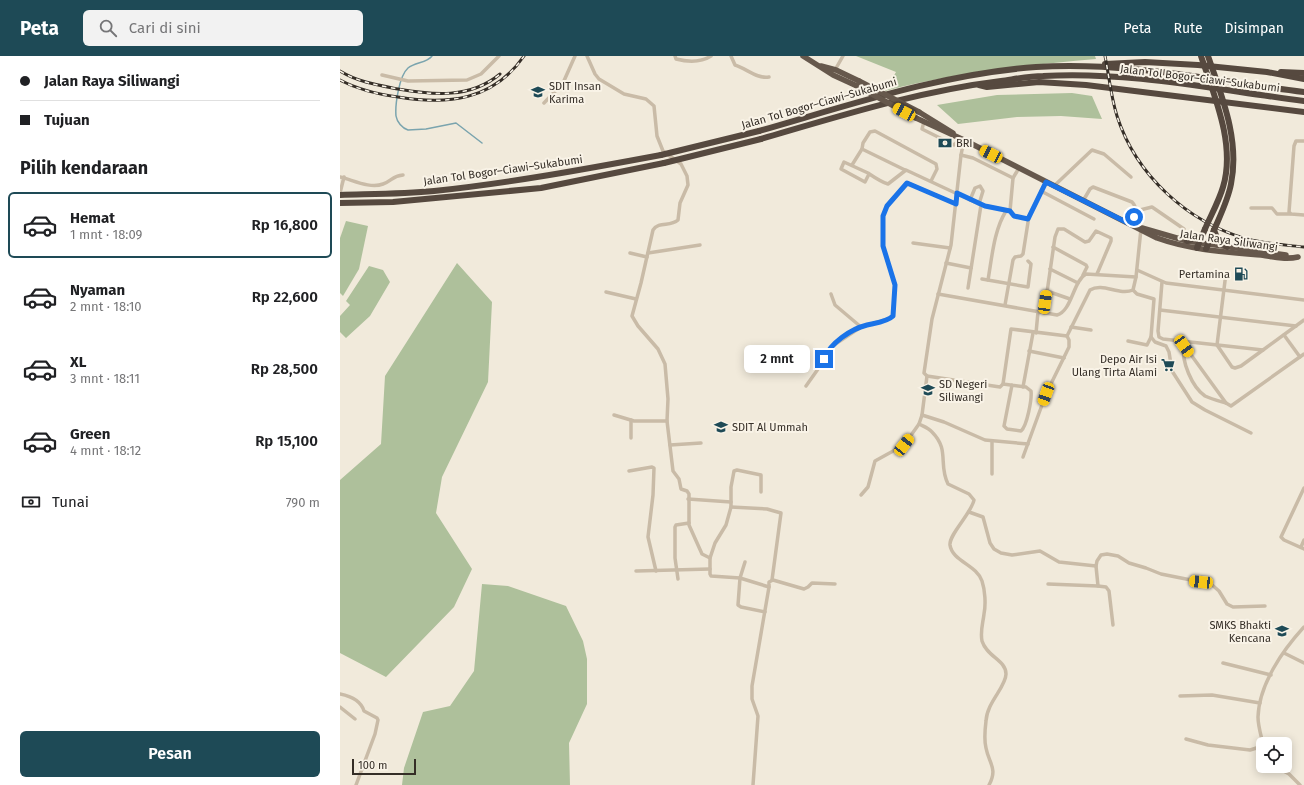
<!DOCTYPE html>
<html lang="id">
<head>
<meta charset="utf-8">
<style>
	body { margin:0; font-family:"Fira Sans",sans-serif; background:#f2f2f2; color:#202124; height:100vh; display:flex; flex-direction:column; font-size:15px; white-space:nowrap }
	* { box-sizing:border-box; margin:0 }
	p { font-size:13px; color:#757577 }
	.icon { flex:none; width:22px; height:22px; fill:none; stroke:currentColor; stroke-width:2; stroke-linecap:round; stroke-linejoin:round }
	.map { position:relative; flex:1; overflow:hidden }
	.sheet { display:flex; flex-direction:column; background:#fff; width:340px }
	.sheet>* { flex:none }
	.top-card { display:grid; align-content:center; height:88px; padding:0 20px; background:#fff }
	.buttons { position:absolute; left:916px; top:681px; display:grid; gap:8px }
	.buttons a { display:grid; place-items:center; width:36px; height:36px; border-radius:6px; background:#fff; box-shadow:0 2px 10px #0003; font-size:20px }
	.scale { position:absolute; left:12px; bottom:10px; width:64px; box-sizing:border-box; padding-left:4px; border:2px solid #352e27; border-top:0; font-size:11px; line-height:14px; white-space:nowrap; color:#352e27; -webkit-text-stroke:3px #f9f3e7; paint-order:stroke }
	.end { position:absolute; width:18px; height:18px; margin:-9px; border:5px solid #1a73e8; background:#fff; box-shadow:0 0 0 2px #fff }
	.from { border-radius:50% }
	.bubble { position:absolute; height:28px; border-radius:6px; background:#fff; box-shadow:0 2px 10px #0003; font-size:13px; font-weight:600; line-height:28px; text-align:center }
	.car { position:absolute; width:12px; height:24px; margin:-12px -6px; border-radius:5px; box-shadow:0 0 3px 1px #0007; background:linear-gradient(#f5c518 24%,#345 0 40%,#f5c518 0 76%,#345 0 86%,#f5c518 0) }
	.top-card b { display:flex; align-items:center; gap:14px; height:38px; font-size:15px }
	.top-card b+b { border-top:1px solid #e0e0e0 }
	.top-card i { width:10px; height:10px; background:#202124 }
	ul { padding:0; list-style:none }
	li { display:flex; align-items:center; gap:12px; height:66px; margin:0 8px 6px; padding:0 12px; border:2px solid transparent; border-radius:6px }
	li div { flex:1 }
	li b { display:block; font-size:15px }
	li em { font-style:normal; font-weight:600 }
	li.selected { border-color:#1e4a56 }
	li>.icon { width:36px; height:36px; stroke-width:1.5 }
	h2 { padding:0 20px; font-size:18px; line-height:48px }
	.pay { display:flex; align-items:center; gap:10px; height:44px; padding:0 20px; font-size:15px }
	.pay p { margin-inline-start:auto }
	.primary-button { display:flex; gap:8px; margin-top:auto; padding:8px 20px }
	.primary-button a { flex:1; height:46px; border-radius:6px; background:#1e4a56; color:#fff; font-size:16px; font-weight:600; line-height:46px; text-align:center }
	header { display:flex; align-items:center; gap:24px; box-sizing:border-box; height:56px; padding:0 20px; background:#1e4a56; color:#fff }
	header strong { font-size:19px }
	nav { display:flex; gap:22px; margin-inline-start:auto; font-size:14px }
	.search { width:280px; height:36px; background:#f2f2f2; display:flex; align-items:center; gap:10px; box-sizing:border-box; padding:0 14px; border-radius:6px; color:#757577; font-size:15px }
	main { display:flex; flex:1; min-height:0 }
	.map>svg:first-child { display:block }
</style>
</head>
<body>
<header>
<strong>Peta</strong>
<div class="search"><svg class="icon" aria-label="search" viewBox="0 0 24 24"><circle cx="10" cy="10" r="6"/><path d="M15 15l6 6"/></svg>Cari di sini</div>
<nav><a>Peta</a><a>Rute</a><a>Disimpan</a></nav>
</header>
<main>
<section class="sheet">
<div class="top-card">
<b><i class="from"></i>Jalan Raya Siliwangi</b>
<b><i></i>Tujuan</b>
</div>
<h2>Pilih kendaraan</h2>
<ul>
<li class="selected"><svg class="icon" aria-label="car" viewBox="0 0 24 24"><path d="M5 17H2v-5l4-1 3-4h7l3 4 3 1v5h-3M9 17h6M6 11h13"/><circle cx="7" cy="17" r="2"/><circle cx="17" cy="17" r="2"/></svg><div><b>Hemat</b><p>1 mnt · 18:09</p></div><em>Rp 16,800</em></li>
<li><svg class="icon" aria-label="car" viewBox="0 0 24 24"><path d="M5 17H2v-5l4-1 3-4h7l3 4 3 1v5h-3M9 17h6M6 11h13"/><circle cx="7" cy="17" r="2"/><circle cx="17" cy="17" r="2"/></svg><div><b>Nyaman</b><p>2 mnt · 18:10</p></div><em>Rp 22,600</em></li>
<li><svg class="icon" aria-label="car" viewBox="0 0 24 24"><path d="M5 17H2v-5l4-1 3-4h7l3 4 3 1v5h-3M9 17h6M6 11h13"/><circle cx="7" cy="17" r="2"/><circle cx="17" cy="17" r="2"/></svg><div><b>XL</b><p>3 mnt · 18:11</p></div><em>Rp 28,500</em></li>
<li><svg class="icon" aria-label="car" viewBox="0 0 24 24"><path d="M5 17H2v-5l4-1 3-4h7l3 4 3 1v5h-3M9 17h6M6 11h13"/><circle cx="7" cy="17" r="2"/><circle cx="17" cy="17" r="2"/></svg><div><b>Green</b><p>4 mnt · 18:12</p></div><em>Rp 15,100</em></li>
</ul>
<div class="pay"><svg class="icon" aria-label="cash" viewBox="0 0 24 24"><path d="M3 7h18v10H3z"/><circle cx="12" cy="12" r="2"/></svg>Tunai<p>790 m</p></div>
<div class="primary-button"><a>Pesan</a></div>
</section>
<div class="map">
<svg width="964" height="729" viewBox="0 0 964 729">
	<rect width="100%" height="100%" fill="#f1eadb"/>
	<!-- green -->
	<g fill="#aec09b">
		<path d="M516,0H755L756,3C685,9 615,17 545,35L556,16Z"/>
		<polygon points="732,37 752,40 762,63 721,60 677,61 618,68 597,49 657,39"/>
		<polygon points="6,165 28,170 19,213 3,240 0,237 0,182"/>
		<polygon points="117,207 152,246 148,326 102,421 96,457 132,513 114,551 46,621 0,597 0,424 41,388 45,320"/>
		<polygon points="29,210 43,214 50,226 30,260 6,282 0,276 0,260 10,249 6,245"/>
		<polygon points="142,528 168,530 226,550 243,585 247,603 247,648 229,687 230,729 62,729 64,712 83,656 110,650 134,615"/>
	</g>
	<g fill="none" stroke-linecap="round" stroke-linejoin="round">
		<!-- stream -->
		<path stroke="#7aa4ae" stroke-width="1.5" d="M92,0C87,7 75,6 68,12C59,20 55,49 56,60C57,66 62,72 68,74L86,73L116,67L142,87"/>
		<!-- minor -->
		<g stroke="#c9bba7" stroke-width="3.5">
			<path d="M247,0L255,18L259,23L284,38L306,43L314,50L317,80L323,95L341,108L347,120L348,129L340,147L338,164C330,171 319,165 313,174L301,227L292,260L298,270L318,293L325,308L328,343L327,365L333,415L339,423L341,433L347,435L349,438V469L362,498L370,502V518L371,520L400,522L429,531L412,630V643L418,660L413,729"/>
			<path d="M335,0L336,3C348,6 360,7 371,0"/>
			<path d="M391,0L395,9C407,13 417,23 429,21"/>
			<polyline points="495,14 503,0"/>
			<polyline points="42,19 68,25 127,24 141,18 159,0"/>
			<polyline points="204,47 223,27 235,0"/>
			<polyline points="584,66 582,73 614,89 621,82"/>
			<path d="M624,84L621,99L611,189L592,263L584,317L587,320L660,331L663,328L671,273L727,280L750,234C763,226 779,240 793,234L796,221L801,173"/>
			<polyline points="964,85 956,85 954,90 949,156 951,158 964,159"/>
			<polyline points="621,99 633,102 673,122"/>
			<polyline points="512,109 522,93"/>
			<polyline points="679,112 673,122 670,155 674,160 688,163"/>
			<polyline points="565,114 522,93 523,87 530,76 535,75 596,108 597,113 591,125"/>
			<path d="M529,118L525,126L501,113L504,106L528,117C534,121 541,126 548,128L566,114L641,149L670,155"/>
			<path d="M0,121C13,124 30,133 43,128C52,125 52,120 63,119"/>
			<polyline points="714,130 752,94 764,98 791,121"/>
			<polyline points="701,135 754,163"/>
			<polyline points="0,137 4,121"/>
			<polyline points="630,144 635,132 640,130 643,135 639,148"/>
			<path d="M743,145L750,133L753,131L792,146C799,153 794,160 790,167"/>
			<polyline points="911,152 932,152 937,158 950,158"/>
			<polyline points="796,155 812,151 844,173"/>
			<polyline points="573,187 610,192"/>
			<polyline points="713,191 746,209 747,211 743,219"/>
			<polyline points="290,197 307,201"/>
			<polyline points="308,197 360,189"/>
			<polyline points="606,207 631,212"/>
			<polyline points="710,213 738,227"/>
			<polyline points="797,214 826,227 964,244"/>
			<polyline points="886,217 877,289 892,311 895,312 901,310 923,294"/>
			<polyline points="642,223 688,231 691,208 688,205"/>
			<path d="M648,224C652,201 654,174 666,155"/>
			<polyline points="822,226 818,275 819,281 823,283 923,294 964,264"/>
			<polyline points="628,232 641,149"/>
			<polyline points="793,234 797,238 814,243 811,281 815,286 826,290 829,296 832,315 852,346 865,354 911,377"/>
			<polyline points="707,235 730,243"/>
			<polyline points="266,236 296,243"/>
			<polyline points="491,238 495,249 521,271"/>
			<path d="M598,238L717,259C732,255 733,225 746,218L796,221"/>
			<polyline points="665,249 673,204 675,201 681,200 683,198 689,160 706,126"/>
			<polyline points="820,254 956,270"/>
			<polyline points="704,257 715,181 718,173 724,173 745,186 749,185 756,175 771,182 771,185 757,218"/>
			<polyline points="731,271 751,274"/>
			<polyline points="696,277 698,256"/>
			<polyline points="944,279 960,301"/>
			<polyline points="788,285 807,289 811,281"/>
			<polyline points="841,285 886,347 891,350 964,298"/>
			<path d="M844,290C841,305 852,331 865,340C871,343 879,345 886,347"/>
			<polyline points="689,295 724,302"/>
			<path d="M587,320L582,359L579,368C583,370 589,372 592,376C610,394 598,408 608,428L629,438L634,444C631,458 609,478 610,489C612,505 637,509 642,525C645,534 646,548 644,558C643,567 640,575 642,585C647,601 666,604 666,618C666,631 647,646 646,665C645,673 644,684 646,692C649,708 658,712 649,729"/>
			<path d="M663,328L686,331L691,335C692,343 687,370 681,375L667,373L664,370L672,329"/>
			<polyline points="466,330 483,306 486,296 494,289 521,271 548,263 553,260 555,229 543,190 543,160 547,149 568,127 616,148"/>
			<polyline points="683,331 693,277"/>
			<polyline points="274,359 294,365 327,365"/>
			<polyline points="582,359 604,366 645,384 688,388"/>
			<polyline points="291,364 291,382"/>
			<polyline points="652,385 652,418"/>
			<polyline points="330,389 361,387"/>
			<polyline points="683,401 706,338 729,291 729,284 727,280"/>
			<polyline points="289,415 312,411 314,412 313,439 308,481 316,515"/>
			<polyline points="964,432 941,481 944,484 964,493"/>
			<polyline points="521,439 528,431 535,405 564,389 579,368"/>
			<polyline points="348,443 391,446"/>
			<polyline points="391,451 427,453 441,457 432,524"/>
			<polyline points="629,456 643,461 650,487 654,493 661,497 672,499 700,495 719,506 756,510 757,505 761,499 767,498 778,500 789,507 806,512 821,518 871,528 879,535 887,548 893,551 925,550"/>
			<polyline points="961,491 964,484"/>
			<polyline points="370,502 375,487 386,469 391,451 391,431 394,415 397,414 421,419 421,436"/>
			<polyline points="405,506 400,522 398,549 401,551 425,556"/>
			<polyline points="756,510 758,530 766,531 769,535 773,569"/>
			<polyline points="296,515 370,513"/>
			<polyline points="338,523 335,502 335,471 336,469 349,467"/>
			<polyline points="708,528 758,530"/>
			<polyline points="429,531 429,526 433,524 464,533 468,531 472,527 495,528"/>
			<polyline points="944,597 964,607"/>
			<polyline points="883,607 931,619"/>
			<path d="M0,638C10,640 21,645 24,655L37,662L38,664L35,678L16,729"/>
			<polyline points="840,640 872,639 920,647"/>
			<polyline points="0,651 15,663"/>
			<polyline points="846,683 868,689 910,694 923,690"/>
			<path d="M923,688C921,679 918,670 918,661C919,628 943,594 964,571"/>
			<polyline points="935,710 949,718 960,729"/>
		</g>
		<!-- trunk -->
		<g stroke="#66584c" stroke-width="5.5">
			<polyline points="463,0 493,19 517,30"/>
			<polyline points="481,10 496,14 519,25"/>
			<polyline points="579,56 613,77"/>
			<path d="M576,62L624,84L817,182C850,194 886,196 921,199C933,201 946,204 958,201"/>
			<polyline points="802,172 847,185 946,199"/>
		</g>
		<!-- motorway -->
		<g stroke="#56493f" stroke-width="6">
			<polyline points="765,8 805,6 858,9 927,16 964,23"/>
			<polyline points="941,16 964,17"/>
			<polyline points="639,29 647,31 699,26 746,29 964,56"/>
			<path d="M419,75C510,49 601,18 696,11C786,5 875,25 964,36"/>
			<path d="M421,83C500,60 579,35 661,25C675,23 689,20 703,20C791,15 877,34 964,45"/>
			<path d="M0,139C31,138 63,138 94,135C170,127 246,113 321,99"/>
			<polyline points="0,147 53,146 201,132 324,107"/>
			<polyline points="874,174 878,184 887,191"/>
			<polyline points="847,185 862,179"/>
			<polyline points="857,192 865,173"/>
			<polyline points="866,193 874,174"/>
		</g>
		<!-- rail casing -->
		<g stroke="#352e27" stroke-width="3">
			<g id="rail">
				<path d="M765,0C769,20 771,41 777,60C796,119 847,166 907,183C926,188 945,189 964,191"/>
				<path d="M0,15C18,26 37,29 58,33C93,39 130,43 160,18"/>
				<path d="M0,24C19,34 37,38 58,41C107,49 153,45 184,0"/>
			</g>
		</g>
		<!-- rail -->
		<use href="#rail" stroke="#f9f3e7" stroke-width="1.5" stroke-dasharray="4.5" stroke-linecap="butt"/>
		<!-- trunk-bridge -->
		<g stroke="#66584c" stroke-width="5.5">
			<polyline points="519,25 579,56"/>
			<polyline points="517,30 576,62"/>
		</g>
		<!-- motorway-bridge -->
		<g stroke="#56493f" stroke-width="6">
			<path d="M861,0C874,39 896,89 883,131C879,145 871,159 865,173"/>
			<path d="M868,0C882,41 900,84 891,128C888,144 880,160 874,174"/>
			<polyline points="321,99 419,75"/>
			<polyline points="324,107 421,83"/>
		</g>
	</g>
	<g fill="none" stroke-linecap="round" stroke-linejoin="round">
		<!-- route -->
		<path stroke="#1a73e8" stroke-width="5" d="M484,303C490,287 511,273 527,269C535,267 547,266 553,260L555,229L543,190V160L547,150L567,127L616,148L617,137L645,150L670,155L674,160L688,163L706,126L790,168L794,161"/>
	</g>
	<!-- icons -->
	<defs>
		<g id="school-bare" transform="scale(1.08)"><path d="M0-5L7-2L0 1L-7-2ZM-4 1L0 2.5L4 1V4Q0 6-4 4Z" fill="#1e4a56" stroke="#f9f3e7" stroke-width="2.5" paint-order="stroke"/></g>
		<g id="bank-bare" transform="scale(1.08)"><path d="M-6-4H6V4H-6ZM0-2.3a2.3 2.3 0 1 0 0 4.6a2.3 2.3 0 1 0 0-4.6Z" fill="#1e4a56" stroke="#f9f3e7" stroke-width="2.5" paint-order="stroke"/></g>
		<g id="fuel-bare" transform="scale(1.08)"><path d="M-5.5-6h7V0h2V4h1.3V-2.5L3-4.5l.8-.8L6-3V5H2.5V1h-1V6h-7ZM-4.2-4.7v3.2H.2V-4.7Z" fill="#1e4a56" stroke="#f9f3e7" stroke-width="2.5" paint-order="stroke"/></g>
		<g id="supermarket-bare" transform="scale(1.08)"><path d="M-6-5.5h2.5l.6 2H6L4.5 2H-2.5L-4.4-4H-6ZM-1.5 3.2a1.3 1.3 0 1 0 .1 0ZM3 3.2a1.3 1.3 0 1 0 .1 0Z" fill="#1e4a56" stroke="#f9f3e7" stroke-width="2.5" paint-order="stroke"/></g>
	</defs>
	<g fill-rule="evenodd">
		<use href="#school-bare" x="198" y="36"/>
		<use href="#bank-bare" x="605" y="87"/>
		<use href="#fuel-bare" x="901" y="218"/>
		<use href="#supermarket-bare" x="828" y="309"/>
		<use href="#school-bare" x="588" y="334"/>
		<use href="#school-bare" x="381" y="371"/>
		<use href="#school-bare" x="942" y="575"/>
	</g>
	<g text-anchor="middle" stroke-width="4" stroke-linejoin="round" paint-order="stroke">
		<!-- street labels -->
		<g font-size="11" fill="#352e27" stroke="#f9f3e7">
			<text transform="translate(860 22) rotate(7)" y="4">Jalan Tol Bogor–Ciawi–Sukabumi</text>
			<text transform="translate(479 47) rotate(-16)" y="4">Jalan Tol Bogor–Ciawi–Sukabumi</text>
			<text transform="translate(163 114) rotate(-8)" y="4">Jalan Tol Bogor–Ciawi–Sukabumi</text>
			<text transform="translate(889 184) rotate(8)" y="4">Jalan Raya Siliwangi</text>
		</g>
		<!-- poi labels -->
		<g font-size="11" fill="#352e27" stroke="#f9f3e7" text-anchor="start">
			<text x="209" y="34">SDIT Insan<tspan x="209" dy="13">Karima</tspan></text>
			<text x="616" y="91">BRI</text>
			<text x="890" y="222" text-anchor="end">Pertamina</text>
			<text x="817" y="307" text-anchor="end">Depo Air Isi<tspan x="817" dy="13">Ulang Tirta Alami</tspan></text>
			<text x="599" y="332">SD Negeri<tspan x="599" dy="13">Siliwangi</tspan></text>
			<text x="392" y="375">SDIT Al Ummah</text>
			<text x="931" y="573" text-anchor="end">SMKS Bhakti<tspan x="931" dy="13">Kencana</tspan></text>
		</g>
	</g>
</svg>
<div class="buttons">
<a><svg class="icon" aria-label="locate" viewBox="0 0 24 24"><circle cx="12" cy="12" r="6"/><path d="M12 2v4M12 18v4M2 12h4M18 12h4"/></svg></a>
</div>
<div class="scale">100 m</div>
<i class="end from" style="left:794px;top:161px"></i>
<i class="end" style="left:484px;top:303px"></i>
<div class="bubble" style="left:404px;top:289px;width:66px">2 mnt</div>
<i class="car" style="left:564px;top:56px;rotate:298deg"></i>
<i class="car" style="left:651px;top:98px;rotate:297deg"></i>
<i class="car" style="left:705px;top:246px;rotate:8deg"></i>
<i class="car" style="left:844px;top:290px;rotate:144deg"></i>
<i class="car" style="left:706px;top:338px;rotate:200deg"></i>
<i class="car" style="left:564px;top:389px;rotate:38deg"></i>
<i class="car" style="left:861px;top:526px;rotate:276deg"></i>
</div>
</main>
</body>
</html>
